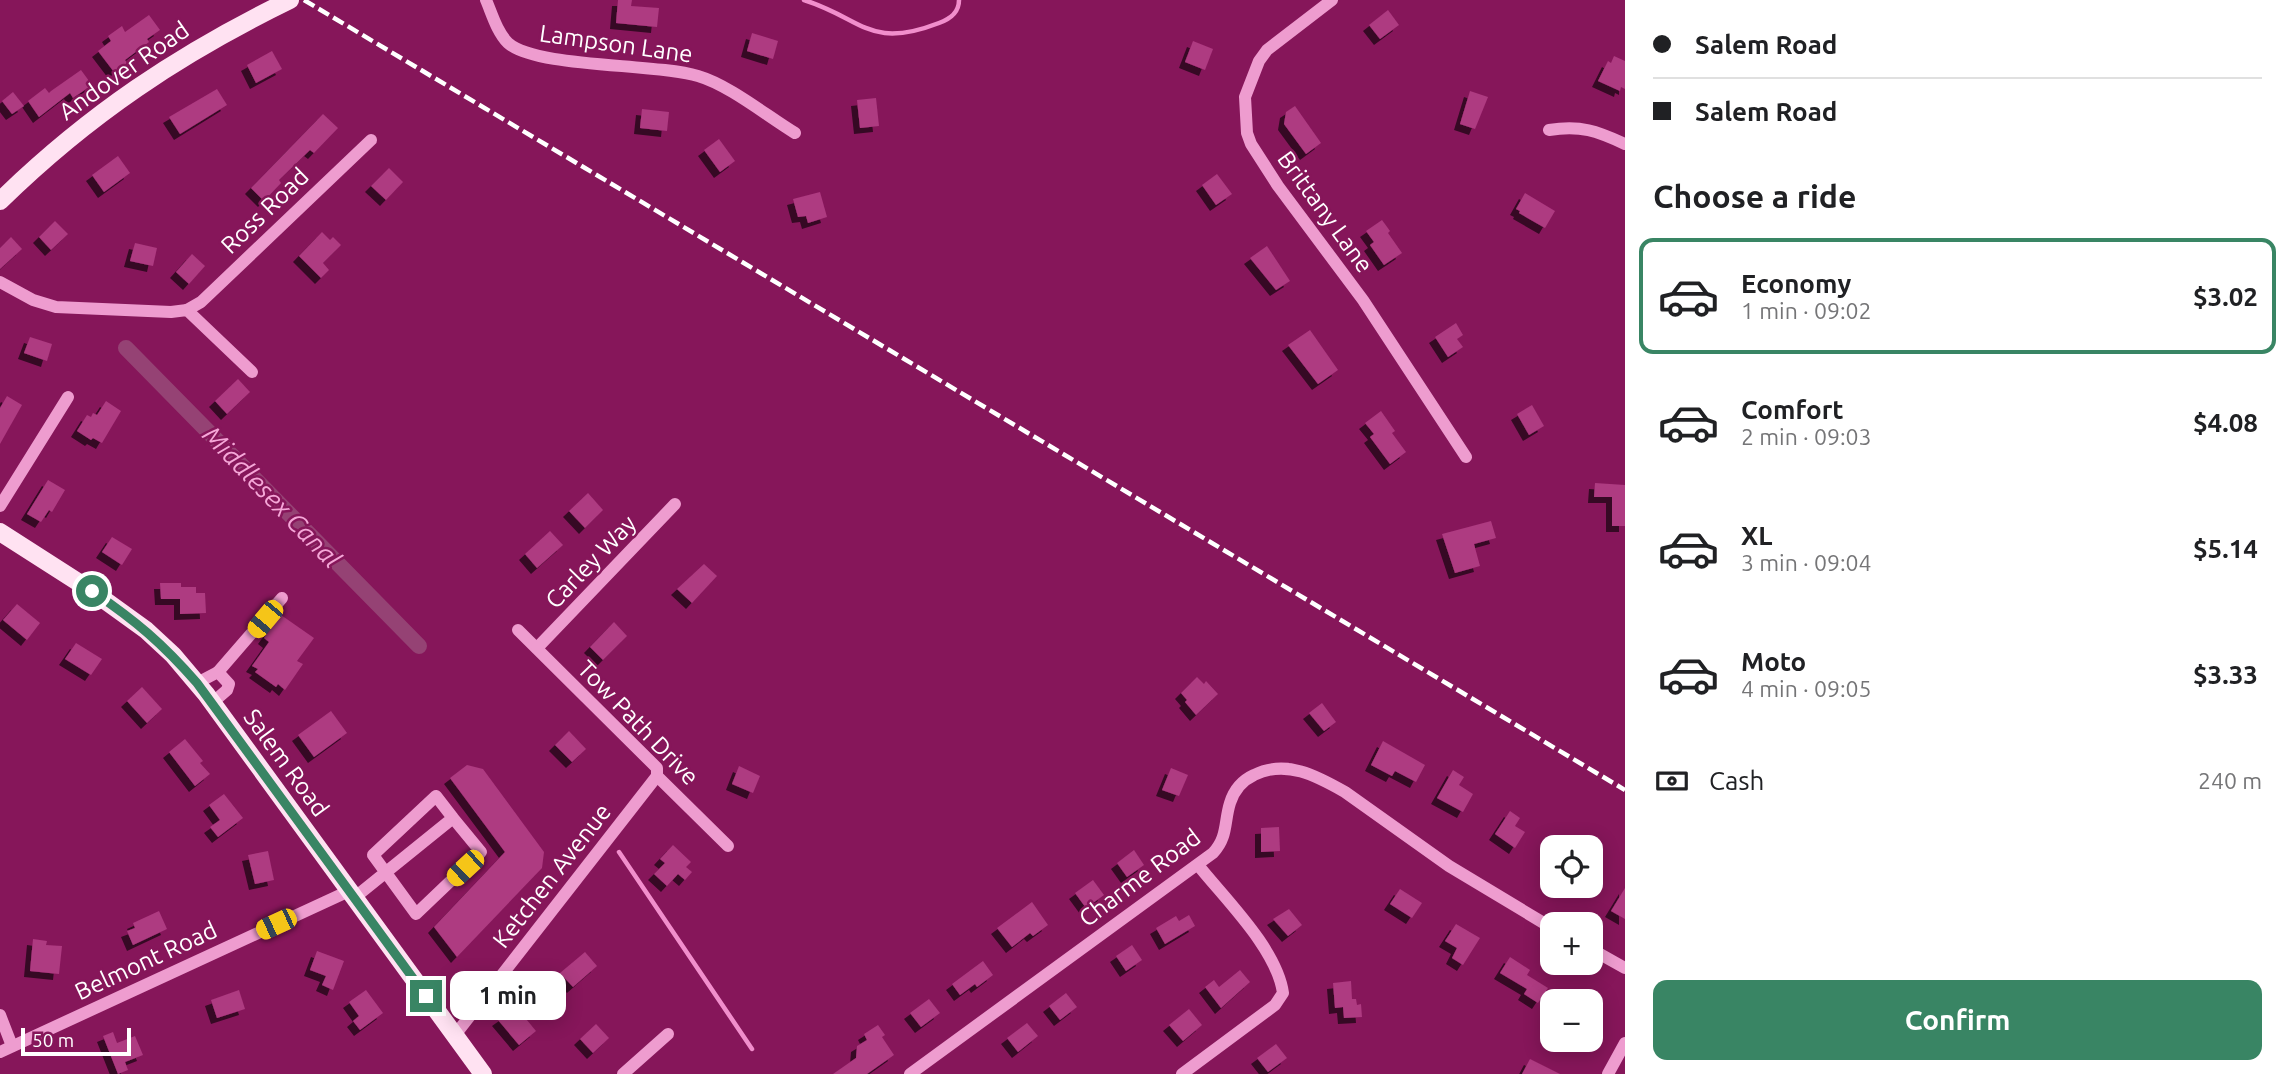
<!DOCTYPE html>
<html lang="en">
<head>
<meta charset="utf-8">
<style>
	body { margin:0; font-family:Ubuntu,sans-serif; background:#f6f6f6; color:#202124; height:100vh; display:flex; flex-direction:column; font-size:26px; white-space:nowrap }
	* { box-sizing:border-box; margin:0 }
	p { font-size:23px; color:#757577 }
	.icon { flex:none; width:38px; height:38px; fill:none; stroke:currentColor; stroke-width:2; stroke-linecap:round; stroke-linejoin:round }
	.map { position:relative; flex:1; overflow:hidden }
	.side { display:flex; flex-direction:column; background:#fff; width:665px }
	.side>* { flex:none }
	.hud { display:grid; align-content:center; height:154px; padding:0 28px; background:#fff }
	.controls { position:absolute; left:1540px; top:835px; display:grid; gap:14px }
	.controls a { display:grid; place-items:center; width:63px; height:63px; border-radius:14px; background:#fff; box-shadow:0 4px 18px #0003; font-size:35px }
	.scale { position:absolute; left:21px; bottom:18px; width:110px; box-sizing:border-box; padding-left:7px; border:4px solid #fff; border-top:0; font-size:19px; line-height:24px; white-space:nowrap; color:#fff; -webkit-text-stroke:5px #86165a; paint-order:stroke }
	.end { position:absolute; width:32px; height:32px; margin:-16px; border:9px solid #398564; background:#fff; box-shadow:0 0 0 4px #fff }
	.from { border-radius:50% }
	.bubble { position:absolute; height:49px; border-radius:14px; background:#fff; box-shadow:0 4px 18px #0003; font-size:23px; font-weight:700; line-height:49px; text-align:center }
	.car { position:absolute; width:21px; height:42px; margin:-21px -10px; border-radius:9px; box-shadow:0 0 5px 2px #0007; background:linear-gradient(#f5c518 24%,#345 0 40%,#f5c518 0 76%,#345 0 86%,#f5c518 0) }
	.hud b { display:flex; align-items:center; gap:24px; height:66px; font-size:26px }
	.hud b+b { border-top:2px solid #e0e0e0 }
	.hud i { width:18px; height:18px; background:#202124 }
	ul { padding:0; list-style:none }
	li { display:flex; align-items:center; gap:21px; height:116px; margin:0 14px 10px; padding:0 14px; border:4px solid transparent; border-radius:14px }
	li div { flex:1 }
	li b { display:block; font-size:26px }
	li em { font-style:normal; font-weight:700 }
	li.on { border-color:#398564 }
	li>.icon { width:63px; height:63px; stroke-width:1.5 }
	h2 { padding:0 28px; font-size:32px; line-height:84px }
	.pay { display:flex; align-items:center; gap:18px; height:77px; padding:0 28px; font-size:26px }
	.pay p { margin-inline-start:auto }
	.cta { display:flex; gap:14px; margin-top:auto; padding:14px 28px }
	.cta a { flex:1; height:80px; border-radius:14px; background:#398564; color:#fff; font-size:28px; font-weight:700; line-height:80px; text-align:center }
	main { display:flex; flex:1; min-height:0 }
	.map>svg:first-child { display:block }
</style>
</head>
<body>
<main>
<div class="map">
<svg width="1625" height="1074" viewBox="0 0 1625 1074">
	<defs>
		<filter id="shadow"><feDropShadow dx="-6" dy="6" stdDeviation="0" flood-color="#0009"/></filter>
	</defs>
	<rect width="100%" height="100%" fill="#86165a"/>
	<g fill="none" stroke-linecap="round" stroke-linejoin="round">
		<!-- stream -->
		<g stroke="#f18ecc" stroke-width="4.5">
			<path d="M804,0C864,19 869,50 939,23C950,19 959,13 959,0"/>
			<polyline points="619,852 752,1049"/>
		</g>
		<!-- canal -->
		<polyline stroke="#954274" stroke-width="16" points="126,348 419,646"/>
	</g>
	<!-- building -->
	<g fill="#ae3a81" filter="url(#shadow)">
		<polygon points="618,0 632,0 631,6 659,8 657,27 616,23"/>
		<polygon points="1388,10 1399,25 1380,39 1369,25"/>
		<polygon points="149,15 160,30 147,39 149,42 125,60 127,63 114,72 98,51 111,41 108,36 122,26 125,32"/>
		<polygon points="752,33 778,41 773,59 747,51"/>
		<polygon points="1193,41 1213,49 1205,70 1185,62"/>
		<polygon points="272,51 282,69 256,83 247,65"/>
		<polygon points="1614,56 1625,61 1625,89 1621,87 1620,91 1598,81 1608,61 1611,63"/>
		<polygon points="81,70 92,85 73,98 70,93 39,117 28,101 45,88 49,93 51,91"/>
		<polygon points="217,89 227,105 180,134 169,117"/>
		<polygon points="1470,91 1488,97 1475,129 1460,124"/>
		<polygon points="13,92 24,106 12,114 2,101"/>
		<polygon points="876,98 879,126 860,128 857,100"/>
		<polygon points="1295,106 1321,143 1306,154 1284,124 1286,112"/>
		<polygon points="642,109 669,112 667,131 640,128"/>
		<polygon points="323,114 338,128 314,153 310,150 279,180 281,183 264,201 251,188"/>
		<polygon points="719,139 735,161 720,172 704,150"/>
		<polygon points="118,156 130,173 104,192 92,175"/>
		<polygon points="389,168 403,182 386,200 371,186"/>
		<polygon points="1217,174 1232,194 1216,205 1202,185"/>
		<polygon points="820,192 827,217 808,223 806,216 798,217 793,199"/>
		<polygon points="1525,193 1555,211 1545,228 1519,213 1520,211 1516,209"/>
		<polygon points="1382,220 1390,231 1388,233 1402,253 1384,265 1370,245 1374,242 1366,231"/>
		<polygon points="55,221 68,234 51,250 39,237"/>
		<polygon points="322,232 330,240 333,237 341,245 323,263 329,270 321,278 299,256"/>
		<polygon points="11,237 22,249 0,269 0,248"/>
		<polygon points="135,243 157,248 153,266 130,261"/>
		<polygon points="1267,246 1290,281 1276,290 1250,258"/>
		<polygon points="192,254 205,266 189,284 176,272"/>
		<polygon points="1456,323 1463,335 1457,339 1463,347 1448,357 1435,337"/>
		<polygon points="1310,330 1338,370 1318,384 1288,345"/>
		<polygon points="30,337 52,344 47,361 24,353"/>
		<polygon points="238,379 250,392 227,414 215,401"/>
		<polygon points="7,396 22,405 0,444 0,408"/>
		<polygon points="106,401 121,411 102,443 93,438 91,440 77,431 87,415 91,417 93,413 97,415"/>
		<polygon points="1532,405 1544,426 1529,435 1517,414"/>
		<polygon points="1381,411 1395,431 1392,433 1406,452 1390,464 1370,437 1374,434 1365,423"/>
		<polygon points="48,480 65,490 52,512 49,510 41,522 27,514"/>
		<polygon points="1595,483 1625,485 1625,526 1612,526 1612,497 1594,497"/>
		<polygon points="588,493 603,510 585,528 569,511"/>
		<polygon points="1491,521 1496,538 1474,544 1480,566 1455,573 1442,534"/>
		<polygon points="550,531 563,545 537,568 525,554"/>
		<polygon points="112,537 132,549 122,565 102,552"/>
		<polygon points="704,564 717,576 692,603 677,589"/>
		<polygon points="160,583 181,583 181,587 196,587 196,593 205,593 206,613 180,614 180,599 161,599"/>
		<polygon points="17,604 40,623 27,640 3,620"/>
		<polygon points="281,615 314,638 297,661 303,664 285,690 278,684 276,687 255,672 258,669 252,666 269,642 264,638"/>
		<polygon points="614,622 627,636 603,660 590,647"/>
		<polygon points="76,643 102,659 91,675 65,659"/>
		<polygon points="1197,677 1204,684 1206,681 1218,694 1196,715 1185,702 1187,700 1181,693"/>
		<polygon points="142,687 162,709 147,723 127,701"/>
		<polygon points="1322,703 1336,722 1324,731 1309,713"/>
		<polygon points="331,711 347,733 314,757 298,735"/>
		<polygon points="569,731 586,749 572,762 555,745"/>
		<polygon points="185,739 203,761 200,763 210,774 195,786 169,752"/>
		<polygon points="1383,741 1425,765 1416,782 1395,771 1392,776 1371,765"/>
		<polygon points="467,765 483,769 544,852 542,868 457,957 434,927 505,852 450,778"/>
		<polygon points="739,766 760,776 753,793 732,784"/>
		<polygon points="1171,768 1188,775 1179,796 1162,790"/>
		<polygon points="1453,770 1464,777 1459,785 1473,794 1463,812 1437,798"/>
		<polygon points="224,794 243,818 218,837 210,827 220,820 209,805"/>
		<polygon points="1510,811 1520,818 1515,826 1525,832 1515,848 1495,834"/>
		<polygon points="1279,827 1280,851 1261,852 1261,828"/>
		<polygon points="673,845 691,862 686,867 692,872 685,880 678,874 667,886 654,874 665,863 660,859"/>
		<polygon points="1134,850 1144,865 1127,877 1117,863"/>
		<polygon points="268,851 274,880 255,884 248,855"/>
		<polygon points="1093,880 1104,895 1086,908 1075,893"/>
		<polygon points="1625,888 1625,919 1611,911"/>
		<polygon points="1400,889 1422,903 1412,918 1390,904"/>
		<polygon points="1032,902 1048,925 1033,936 1030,933 1012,947 997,928"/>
		<polygon points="1289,909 1302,925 1288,936 1273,919"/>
		<polygon points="159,911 167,929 133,945 127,931 135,928 133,923"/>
		<polygon points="1189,915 1195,926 1165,944 1156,928 1176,916 1179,921"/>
		<polygon points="1456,924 1480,938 1463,965 1452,958 1457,948 1445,941"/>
		<polygon points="33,939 47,941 46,945 62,946 59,974 30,971"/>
		<polygon points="1132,945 1142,960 1126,971 1116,956"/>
		<polygon points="317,951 344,961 333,990 322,985 326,976 310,970"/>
		<polygon points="585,952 597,966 573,987 560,973"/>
		<polygon points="1510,957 1530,970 1527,975 1548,988 1538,1003 1524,994 1527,989 1500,973"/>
		<polygon points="983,961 993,975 977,987 975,984 960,995 952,984"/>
		<polygon points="1240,970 1250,982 1221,1008 1205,987 1214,980 1219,987"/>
		<polygon points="1351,981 1352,999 1356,999 1357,1005 1361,1004 1362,1017 1344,1018 1343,1007 1335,1008 1333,983"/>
		<polygon points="239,990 245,1009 217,1018 211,1000"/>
		<polygon points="366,990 383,1013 360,1030 353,1021 359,1016 349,1002"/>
		<polygon points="1066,993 1077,1007 1060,1020 1049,1006"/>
		<polygon points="929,999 940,1013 921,1027 910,1013"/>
		<polygon points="512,1002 536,1031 519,1045 498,1020 505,1015 502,1011"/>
		<polygon points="1189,1009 1202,1025 1183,1041 1169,1025"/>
		<polygon points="1027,1023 1038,1036 1018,1052 1007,1038"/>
		<polygon points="596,1024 609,1038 593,1053 580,1039"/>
		<polygon points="878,1025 885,1035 882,1037 894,1055 867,1074 833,1074 856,1058 857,1046 867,1040 864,1034"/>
		<polygon points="113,1032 117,1043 135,1036 143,1055 125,1062 128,1070 118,1074 103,1036"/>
		<polygon points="1276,1044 1287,1058 1268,1072 1257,1058"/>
		<polygon points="1530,1059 1560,1074 1522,1074"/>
	</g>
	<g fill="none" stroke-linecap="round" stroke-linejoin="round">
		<!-- minor -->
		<g stroke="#ee9ccf" stroke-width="12">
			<path d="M486,0C492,14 497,32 508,43C536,68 654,63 698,76C729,85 767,116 795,133"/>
			<polyline points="1332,0 1267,50 1259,61 1245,97 1247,133 1251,144 1278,186 1363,300 1466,457"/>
			<path d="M1549,130C1581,125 1597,131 1625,144"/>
			<polyline points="0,282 33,300 56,307 171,312 187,310 252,372"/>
			<polyline points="187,310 201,302 371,140"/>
			<polyline points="0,506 68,397"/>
			<polyline points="518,630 657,768 657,776 728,846"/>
			<polyline points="537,648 675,504"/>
			<polyline points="218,672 282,598"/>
			<polyline points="197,683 218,672 229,684 227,690 212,703"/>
			<polyline points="354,898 453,818 436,796 373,855 416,914 481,852 453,818"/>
			<polyline points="1591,949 1625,968"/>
			<polyline points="0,1015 12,1046"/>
			<polyline points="455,1035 657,776"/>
			<polyline points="0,1052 349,891"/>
			<polyline points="623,1074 668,1034"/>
			<path d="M910,1074L1213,853C1228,837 1224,822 1230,803C1234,790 1241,781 1254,775C1286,759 1317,776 1345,792L1449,866L1552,928"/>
			<path d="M1182,1074L1275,1005L1283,993C1277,949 1225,899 1198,865"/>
			<polyline points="1608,1074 1625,1043"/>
		</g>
		<!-- major -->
		<g stroke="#ffe2f2" stroke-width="18">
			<path d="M0,201C88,115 179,54 290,0"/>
			<polyline points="0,532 92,591 146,630 173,655 206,694 483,1074"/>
		</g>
		<!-- rail -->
		<polyline stroke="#fff" stroke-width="4.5" stroke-dasharray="12 5" stroke-linecap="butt" points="304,0 1625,790"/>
	</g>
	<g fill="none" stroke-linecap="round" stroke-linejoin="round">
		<!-- route -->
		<path stroke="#398564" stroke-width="9" d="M92,591C136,621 162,643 197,683L426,996"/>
	</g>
	<g text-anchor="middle" stroke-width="5" stroke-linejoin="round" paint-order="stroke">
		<!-- street labels -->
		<g font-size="24" fill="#fff" stroke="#86165a">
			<text transform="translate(616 44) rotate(8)" y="8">Lampson Lane</text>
			<text transform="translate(124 71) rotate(-35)" y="8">Andover Road</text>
			<text transform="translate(265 211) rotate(-44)" y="8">Ross Road</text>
			<text transform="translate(1325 212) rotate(54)" y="8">Brittany Lane</text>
			<text transform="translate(591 562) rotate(-46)" y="8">Carley Way</text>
			<text transform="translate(638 723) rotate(46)" y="8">Tow Path Drive</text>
			<text transform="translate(286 763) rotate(54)" y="8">Salem Road</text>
			<text transform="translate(552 876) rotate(-52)" y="8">Ketchen Avenue</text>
			<text transform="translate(1140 878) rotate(-37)" y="8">Charme Road</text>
			<text transform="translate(146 961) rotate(-25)" y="8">Belmont Road</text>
		</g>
		<!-- water labels -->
		<g font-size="26" font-style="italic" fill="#f5a7d8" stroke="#86165a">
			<text transform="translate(272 497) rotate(46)" y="9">Middlesex Canal</text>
		</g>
	</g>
</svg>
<div class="controls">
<a><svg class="icon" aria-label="locate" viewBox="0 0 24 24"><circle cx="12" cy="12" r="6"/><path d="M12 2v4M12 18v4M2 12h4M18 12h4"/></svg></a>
<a>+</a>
<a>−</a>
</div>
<div class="scale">50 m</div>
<i class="end from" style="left:92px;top:591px"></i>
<i class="end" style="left:426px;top:996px"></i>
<div class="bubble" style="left:450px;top:971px;width:116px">1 min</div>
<i class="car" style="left:265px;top:619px;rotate:220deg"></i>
<i class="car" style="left:465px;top:868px;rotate:227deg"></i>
<i class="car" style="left:276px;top:924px;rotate:245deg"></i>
</div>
<section class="side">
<div class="hud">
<b><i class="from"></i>Salem Road</b>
<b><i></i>Salem Road</b>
</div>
<h2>Choose a ride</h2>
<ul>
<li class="on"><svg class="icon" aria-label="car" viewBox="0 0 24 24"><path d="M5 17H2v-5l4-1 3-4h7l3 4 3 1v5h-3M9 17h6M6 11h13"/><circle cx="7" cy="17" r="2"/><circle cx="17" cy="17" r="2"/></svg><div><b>Economy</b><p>1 min · 09:02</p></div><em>$3.02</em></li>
<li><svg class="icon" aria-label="car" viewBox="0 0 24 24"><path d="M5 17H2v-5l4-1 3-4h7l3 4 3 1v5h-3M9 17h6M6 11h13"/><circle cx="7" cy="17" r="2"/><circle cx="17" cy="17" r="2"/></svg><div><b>Comfort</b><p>2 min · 09:03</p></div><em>$4.08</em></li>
<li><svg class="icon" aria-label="car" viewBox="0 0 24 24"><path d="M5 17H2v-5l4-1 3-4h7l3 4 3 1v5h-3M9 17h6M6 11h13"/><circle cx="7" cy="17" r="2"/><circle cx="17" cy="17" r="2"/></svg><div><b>XL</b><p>3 min · 09:04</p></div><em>$5.14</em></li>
<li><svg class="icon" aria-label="car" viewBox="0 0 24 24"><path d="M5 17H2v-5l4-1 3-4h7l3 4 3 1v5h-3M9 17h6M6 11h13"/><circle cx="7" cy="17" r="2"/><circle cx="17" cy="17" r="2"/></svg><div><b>Moto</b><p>4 min · 09:05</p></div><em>$3.33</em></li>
</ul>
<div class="pay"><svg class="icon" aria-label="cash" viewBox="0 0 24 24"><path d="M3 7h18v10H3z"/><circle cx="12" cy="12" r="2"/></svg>Cash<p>240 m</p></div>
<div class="cta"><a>Confirm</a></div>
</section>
</main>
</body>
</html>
